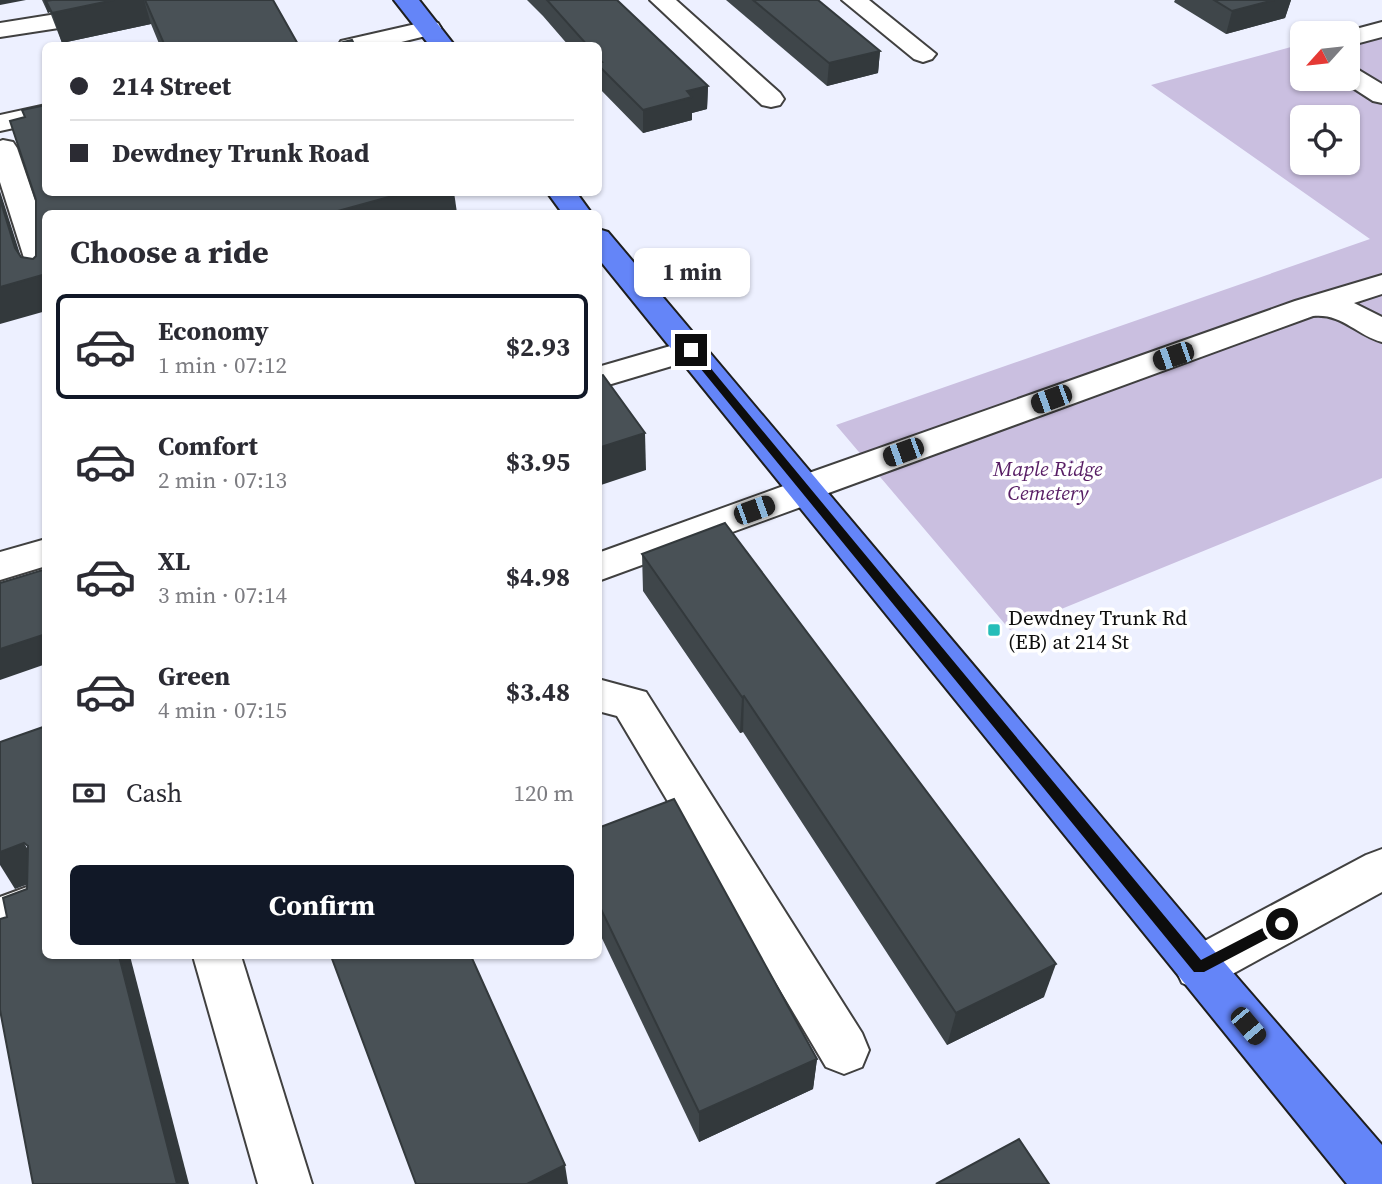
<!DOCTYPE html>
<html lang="en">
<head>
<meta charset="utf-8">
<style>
	body { margin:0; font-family:"Source Serif 4",serif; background:#f7f7f7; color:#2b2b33; height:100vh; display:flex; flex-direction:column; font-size:26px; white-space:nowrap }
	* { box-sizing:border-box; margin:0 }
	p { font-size:23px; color:#7c7c81 }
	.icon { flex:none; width:38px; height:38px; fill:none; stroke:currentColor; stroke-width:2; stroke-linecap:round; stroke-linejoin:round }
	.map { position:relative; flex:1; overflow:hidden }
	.panel { position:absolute; left:42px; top:210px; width:560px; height:749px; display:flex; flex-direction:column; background:#fff; border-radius:10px; box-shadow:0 2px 5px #0004 }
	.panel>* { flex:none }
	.hud { position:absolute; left:42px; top:42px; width:560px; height:154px; border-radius:10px; box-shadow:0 2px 5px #0004; display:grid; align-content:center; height:154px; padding:0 28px; background:#fff }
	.needle { width:46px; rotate:243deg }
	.tools { position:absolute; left:1290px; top:21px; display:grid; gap:14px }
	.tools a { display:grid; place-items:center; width:70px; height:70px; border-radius:10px; background:#fff; box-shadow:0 2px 5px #0004; font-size:35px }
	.end { position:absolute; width:32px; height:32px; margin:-16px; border:9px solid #0d0d0d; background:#fff; box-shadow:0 0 0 4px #fff }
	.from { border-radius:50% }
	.bubble { position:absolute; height:49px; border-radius:10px; background:#fff; box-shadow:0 2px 5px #0004; font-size:23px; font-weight:700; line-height:49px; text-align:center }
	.car { position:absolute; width:21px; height:42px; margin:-21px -10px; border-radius:9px; box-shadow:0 0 5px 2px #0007; background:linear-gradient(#222 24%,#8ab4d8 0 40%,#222 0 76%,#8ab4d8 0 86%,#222 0) }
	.hud b { display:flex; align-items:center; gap:24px; height:66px; font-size:26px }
	.hud b+b { border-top:2px solid #e1e1e2 }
	.hud i { width:18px; height:18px; background:#2b2b33 }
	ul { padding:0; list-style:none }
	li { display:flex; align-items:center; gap:21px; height:105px; margin:0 14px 10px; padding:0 14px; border:4px solid transparent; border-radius:10px }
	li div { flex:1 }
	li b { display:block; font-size:26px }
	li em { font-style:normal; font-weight:700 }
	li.on { border-color:#111827 }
	li>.icon { width:63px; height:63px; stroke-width:1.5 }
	h2 { padding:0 28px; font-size:32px; line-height:84px }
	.pay { display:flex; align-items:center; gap:18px; height:77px; padding:0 28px; font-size:26px }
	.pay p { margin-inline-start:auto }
	.button { display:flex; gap:14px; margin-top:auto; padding:14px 28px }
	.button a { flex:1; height:80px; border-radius:10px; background:#111827; color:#fff; font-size:28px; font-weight:700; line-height:80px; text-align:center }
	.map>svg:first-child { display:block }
</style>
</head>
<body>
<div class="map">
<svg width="1382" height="1184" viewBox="0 0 1382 1184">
	<rect width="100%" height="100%" fill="#edf0ff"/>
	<!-- cemetery -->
	<path fill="#cabfe0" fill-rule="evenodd" d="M1382,22V478L1010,630L836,425L1370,239L1151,85L1302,44V79H1348V33H1340ZM1302,117H1348V163H1302Z"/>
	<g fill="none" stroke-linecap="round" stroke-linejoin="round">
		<!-- minor casing -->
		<g stroke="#404040" stroke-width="4">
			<g id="minor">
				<polygon points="120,0 156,0 152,5 98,22 0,37 0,23 94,8"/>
				<polygon points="650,0 676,0 780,93 784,99 780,105 771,107 762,105"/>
				<polygon points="842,0 869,0 936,54 932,59 923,62 914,59"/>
				<polygon points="429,21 438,23 441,28 438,33 385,46 338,46 341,41"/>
				<polygon points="1382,22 1382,37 1348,46 1348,33 1341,33"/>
				<polygon points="1348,66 1357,69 1382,84 1382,103 1373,101 1339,79 1348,79"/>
				<polygon points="46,105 46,121 0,131 0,115"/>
				<polygon points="3,140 13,142 17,148 46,233 46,289 35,287 31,280 0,182 0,141"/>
				<path d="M1382,275V294L1354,303L1382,317V342C1356,335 1342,313 1313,316L823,495L820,500L598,581V553L789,484L792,479L1295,301Z"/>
				<polygon points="691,340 702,343 707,350 702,357 598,388 598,367"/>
				<polygon points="46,539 46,566 0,580 0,552"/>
				<polygon points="598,679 646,692 862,1033 869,1050 862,1067 844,1074 826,1067 617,716 598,711"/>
				<polygon points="1382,849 1382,892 1216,983 1199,990 1182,983 1175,968 1182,953 1366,855"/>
				<polygon points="46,880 46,921 0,939 0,897"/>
				<polygon points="193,956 241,956 312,1184 258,1184"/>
			</g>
		</g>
		<!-- major casing -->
		<g stroke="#1e1e1e" stroke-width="4">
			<g id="major">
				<polygon points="394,0 419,0 455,46 430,46"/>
				<polygon points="547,192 576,192 592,214 563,214"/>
				<polygon points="598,229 608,232 1216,953 1382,1145 1382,1184 1347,1184 598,258"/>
			</g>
		</g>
		<!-- minor -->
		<use href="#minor" fill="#fff" fill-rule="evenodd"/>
		<!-- major -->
		<use href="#major" fill="#6485f8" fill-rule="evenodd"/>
	</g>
	<!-- wall -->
	<g fill="#3f464a">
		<polygon points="42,0 273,0 299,46 160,46 151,24 62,43 50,12 48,13"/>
		<polygon points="527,0 617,0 708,86 707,109 692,113 692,120 643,133 598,87 598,46 569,46 543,16"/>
		<polygon points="726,0 818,0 880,51 878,73 827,86"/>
		<polygon points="1175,0 1291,0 1285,18 1226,34 1174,2"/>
		<polygon points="642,554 1044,997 947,1045 743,732 740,733 643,591"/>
		<polygon points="598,828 817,1059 813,1089 699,1142 598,930"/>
	</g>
	<!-- shaded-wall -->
	<g fill="#33393c">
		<polygon points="0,0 26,0 0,5"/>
		<polygon points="44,0 144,0 151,24 62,43 52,13 46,1 50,12 48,13"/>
		<polygon points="1274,0 1291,0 1285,18 1226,34 1232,11"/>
		<polygon points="880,51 878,73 827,86 829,63"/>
		<polygon points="708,86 707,109 692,113 692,120 643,133 643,110 687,91"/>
		<polygon points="0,191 28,279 46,274 46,311 0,324 0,287 15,248 0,199"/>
		<polygon points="407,192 454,192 457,213 327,214"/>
		<polygon points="645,433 646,470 598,486 598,448"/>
		<polygon points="46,634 46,664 0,680 0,649"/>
		<polygon points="744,696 743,732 740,733 742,697"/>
		<polygon points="24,843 45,878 15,889 0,865 0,852"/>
		<polygon points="119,956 130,956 189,1184 177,1184"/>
		<polygon points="1056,964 1044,997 947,1045 956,1013"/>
		<polygon points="817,1059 813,1089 699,1142 699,1112"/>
		<polygon points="565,1165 568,1184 527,1184"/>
	</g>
	<!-- building -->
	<g fill="#495156" stroke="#33393c" stroke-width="2">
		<polygon points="52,0 114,0 52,13 46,1"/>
		<polygon points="145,0 273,0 299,46 165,46"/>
		<polygon points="547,0 617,0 708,86 687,91 692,97 643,110 598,65 598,63 602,62 598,58 598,46 588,46"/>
		<polygon points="753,0 818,0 880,51 829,63"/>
		<polygon points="1214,0 1274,0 1232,11"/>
		<polygon points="352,40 355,46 327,46"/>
		<polygon points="46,105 46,192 407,192 327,214 46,214 46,274 0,287 0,199 15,248 21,257 33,259 36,256 36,200 10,121 25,117 22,110"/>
		<polygon points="603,375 645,433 598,448 598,376"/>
		<polygon points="725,523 1056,964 956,1013 744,696 742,697 642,554"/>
		<polygon points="46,569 46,634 0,649 0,583"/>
		<polygon points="46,726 46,956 119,956 177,1184 33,1184 0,1010 0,919 7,917 3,898 27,889 28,846 24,843 0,852 0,742"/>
		<polygon points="674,799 817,1059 699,1112 598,903 598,828"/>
		<polygon points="331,956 471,956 565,1165 527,1184 416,1184"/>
		<polygon points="1019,1139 1049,1184 936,1184"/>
	</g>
	<!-- route -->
	<polygon fill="#0d0d0d" points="687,348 694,348 1201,960 1282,918 1288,924 1286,929 1204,972 1194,972 687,352"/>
	<!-- markers -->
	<rect fill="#25bdb8" stroke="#fff" stroke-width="2.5" x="987" y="623" width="14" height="14" rx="3.5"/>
	<g text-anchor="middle" stroke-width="7" stroke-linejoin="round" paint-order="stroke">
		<!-- park labels -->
		<g font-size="21" font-style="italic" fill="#571d64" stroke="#fff">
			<text x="1048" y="476">Maple Ridge<tspan x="1048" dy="24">Cemetery</tspan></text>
		</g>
		<!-- poi labels -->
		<g font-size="21" fill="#0d0d0d" stroke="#fff" text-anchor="start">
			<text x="1008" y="625">Dewdney Trunk Rd<tspan x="1008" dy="24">(EB) at 214 St</tspan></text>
		</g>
	</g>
</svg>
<div class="tools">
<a><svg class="needle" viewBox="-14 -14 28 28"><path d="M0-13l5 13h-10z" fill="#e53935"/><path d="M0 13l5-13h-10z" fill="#7c7c81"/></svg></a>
<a><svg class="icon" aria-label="locate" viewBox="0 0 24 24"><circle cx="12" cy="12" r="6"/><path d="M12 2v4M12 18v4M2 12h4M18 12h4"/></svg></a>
</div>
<i class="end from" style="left:1282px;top:924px"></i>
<i class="end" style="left:691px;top:350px"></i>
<div class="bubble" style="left:634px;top:248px;width:116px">1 min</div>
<i class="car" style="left:1173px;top:356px;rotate:251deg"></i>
<i class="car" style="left:1051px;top:399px;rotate:250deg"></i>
<i class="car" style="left:903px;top:452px;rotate:250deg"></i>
<i class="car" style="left:754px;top:510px;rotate:70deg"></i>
<i class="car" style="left:1248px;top:1026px;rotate:140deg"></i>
<div class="hud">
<b><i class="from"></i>214 Street</b>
<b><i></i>Dewdney Trunk Road</b>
</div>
<section class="panel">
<h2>Choose a ride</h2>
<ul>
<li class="on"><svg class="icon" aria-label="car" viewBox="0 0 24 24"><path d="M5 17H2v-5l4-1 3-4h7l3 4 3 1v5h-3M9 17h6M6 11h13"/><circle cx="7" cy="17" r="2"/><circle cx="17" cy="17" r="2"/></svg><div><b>Economy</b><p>1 min · 07:12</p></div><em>$2.93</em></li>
<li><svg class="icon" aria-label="car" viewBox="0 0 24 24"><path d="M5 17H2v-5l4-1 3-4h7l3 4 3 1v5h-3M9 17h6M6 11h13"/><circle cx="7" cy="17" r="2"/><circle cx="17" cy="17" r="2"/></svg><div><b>Comfort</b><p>2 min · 07:13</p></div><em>$3.95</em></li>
<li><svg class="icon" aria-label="car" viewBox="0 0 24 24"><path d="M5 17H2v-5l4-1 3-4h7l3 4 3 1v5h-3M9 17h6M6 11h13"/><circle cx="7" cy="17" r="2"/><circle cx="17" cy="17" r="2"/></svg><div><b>XL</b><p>3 min · 07:14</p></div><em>$4.98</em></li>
<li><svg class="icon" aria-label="car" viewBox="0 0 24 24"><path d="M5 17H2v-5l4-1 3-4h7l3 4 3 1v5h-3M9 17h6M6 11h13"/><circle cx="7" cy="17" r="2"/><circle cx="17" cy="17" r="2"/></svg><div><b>Green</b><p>4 min · 07:15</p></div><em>$3.48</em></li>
</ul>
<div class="pay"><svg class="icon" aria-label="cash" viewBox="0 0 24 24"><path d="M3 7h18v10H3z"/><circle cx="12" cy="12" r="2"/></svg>Cash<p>120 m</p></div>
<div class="button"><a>Confirm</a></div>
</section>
</div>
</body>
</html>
